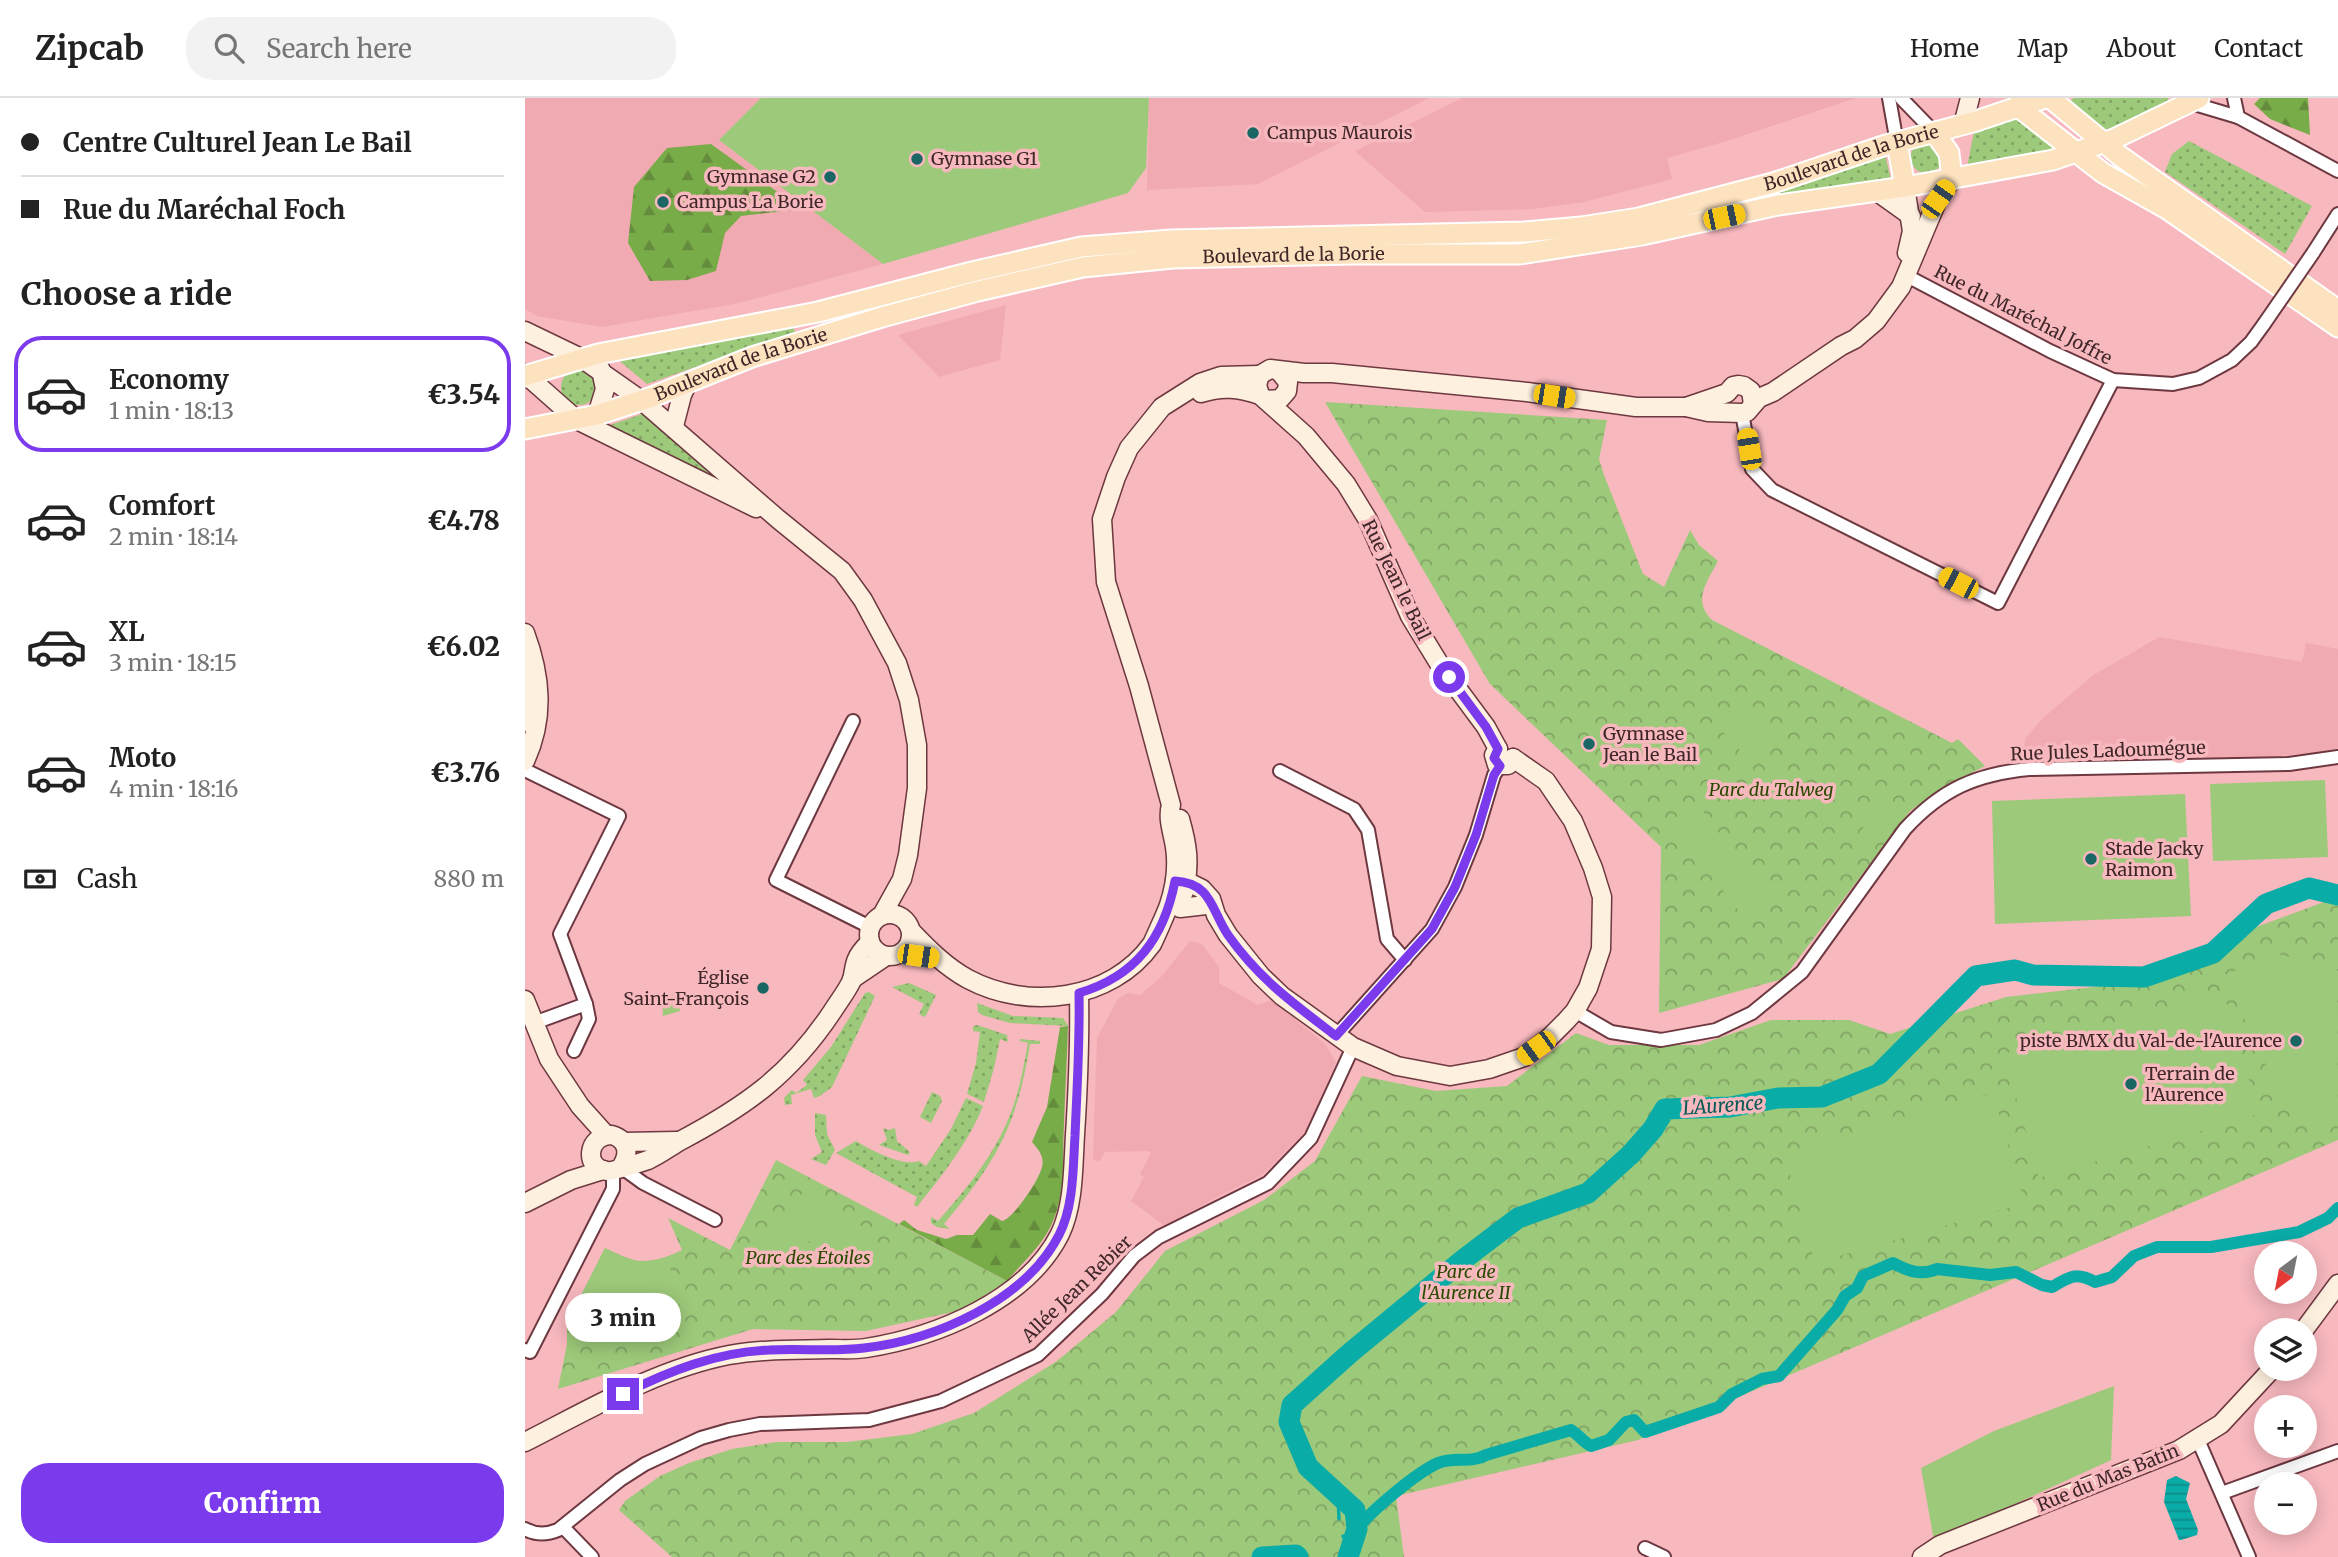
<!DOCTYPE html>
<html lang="en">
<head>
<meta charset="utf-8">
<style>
	body { margin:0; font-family:Merriweather,serif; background:#f2f2f2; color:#222; height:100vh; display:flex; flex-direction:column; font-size:26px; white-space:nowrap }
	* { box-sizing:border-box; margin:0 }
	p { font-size:23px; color:#767676 }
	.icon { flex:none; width:38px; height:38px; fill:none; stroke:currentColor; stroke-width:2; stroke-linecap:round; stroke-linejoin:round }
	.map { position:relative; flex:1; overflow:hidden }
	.panel { display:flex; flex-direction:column; background:#fff; width:525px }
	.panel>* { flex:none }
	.banner { display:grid; align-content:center; height:154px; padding:0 21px; background:#fff }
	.needle { width:46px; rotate:212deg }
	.buttons { position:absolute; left:1729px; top:1143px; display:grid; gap:14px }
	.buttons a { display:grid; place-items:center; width:63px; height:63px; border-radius:50%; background:#fff; box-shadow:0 4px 18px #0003; font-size:35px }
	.end { position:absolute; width:32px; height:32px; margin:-16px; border:9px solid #7c3aed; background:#fff; box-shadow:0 0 0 4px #fff }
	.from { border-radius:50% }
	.bubble { position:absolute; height:49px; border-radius:24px; background:#fff; box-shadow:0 4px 18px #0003; font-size:23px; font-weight:800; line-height:49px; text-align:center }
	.car { position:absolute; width:21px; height:42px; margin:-21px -10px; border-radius:9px; box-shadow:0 0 5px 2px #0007; background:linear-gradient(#f5c518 24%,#345 0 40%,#f5c518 0 76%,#345 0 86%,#f5c518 0) }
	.banner b { display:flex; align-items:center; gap:24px; height:66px; font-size:26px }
	.banner b+b { border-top:2px solid #e0e0e0 }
	.banner i { width:18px; height:18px; background:#222 }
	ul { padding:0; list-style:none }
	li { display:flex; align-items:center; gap:21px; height:116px; margin:0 14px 10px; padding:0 7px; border:4px solid transparent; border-radius:28px }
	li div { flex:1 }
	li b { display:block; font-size:26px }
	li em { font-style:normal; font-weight:800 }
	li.active { border-color:#7c3aed }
	li>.icon { width:63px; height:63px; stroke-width:1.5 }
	h2 { padding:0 21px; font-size:32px; line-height:84px }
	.pay { display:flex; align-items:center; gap:18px; height:77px; padding:0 21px; font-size:26px }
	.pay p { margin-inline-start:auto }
	.primary-button { display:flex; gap:14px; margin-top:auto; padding:14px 21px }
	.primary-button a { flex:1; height:80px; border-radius:28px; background:#7c3aed; color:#fff; font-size:28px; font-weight:800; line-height:80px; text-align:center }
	header { display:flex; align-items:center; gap:42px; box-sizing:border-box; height:98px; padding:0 35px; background:#fff; border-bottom:2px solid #e0e0e0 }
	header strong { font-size:33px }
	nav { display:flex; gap:38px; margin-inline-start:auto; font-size:24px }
	.search { width:490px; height:63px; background:#f2f2f2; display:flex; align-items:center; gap:18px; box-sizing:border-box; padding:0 24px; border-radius:28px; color:#767676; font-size:26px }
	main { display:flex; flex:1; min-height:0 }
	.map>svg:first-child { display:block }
</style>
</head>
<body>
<header>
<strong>Zipcab</strong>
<div class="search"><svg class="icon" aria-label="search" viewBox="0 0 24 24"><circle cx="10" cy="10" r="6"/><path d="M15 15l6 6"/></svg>Search here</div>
<nav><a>Home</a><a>Map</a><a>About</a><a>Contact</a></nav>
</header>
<main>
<section class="panel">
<div class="banner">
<b><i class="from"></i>Centre Culturel Jean Le Bail</b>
<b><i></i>Rue du Maréchal Foch</b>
</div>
<h2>Choose a ride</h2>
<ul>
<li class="active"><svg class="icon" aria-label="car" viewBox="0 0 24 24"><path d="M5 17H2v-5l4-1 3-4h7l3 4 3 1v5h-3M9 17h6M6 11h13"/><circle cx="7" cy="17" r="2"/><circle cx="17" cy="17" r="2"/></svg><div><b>Economy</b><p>1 min · 18:13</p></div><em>€3.54</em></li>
<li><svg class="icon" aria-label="car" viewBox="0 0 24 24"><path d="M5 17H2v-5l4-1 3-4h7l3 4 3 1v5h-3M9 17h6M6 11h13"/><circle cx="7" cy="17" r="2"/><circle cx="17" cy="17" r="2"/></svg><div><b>Comfort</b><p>2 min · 18:14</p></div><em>€4.78</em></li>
<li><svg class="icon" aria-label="car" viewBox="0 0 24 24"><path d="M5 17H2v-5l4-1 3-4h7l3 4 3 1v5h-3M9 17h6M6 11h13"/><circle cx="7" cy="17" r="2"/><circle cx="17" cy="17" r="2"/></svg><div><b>XL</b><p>3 min · 18:15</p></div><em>€6.02</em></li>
<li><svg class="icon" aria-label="car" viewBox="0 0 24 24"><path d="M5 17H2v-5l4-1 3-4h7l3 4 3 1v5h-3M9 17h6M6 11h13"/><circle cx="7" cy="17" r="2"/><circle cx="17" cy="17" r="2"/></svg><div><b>Moto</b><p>4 min · 18:16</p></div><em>€3.76</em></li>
</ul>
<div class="pay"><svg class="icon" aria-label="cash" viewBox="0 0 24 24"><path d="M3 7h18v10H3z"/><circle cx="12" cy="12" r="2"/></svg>Cash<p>880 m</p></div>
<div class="primary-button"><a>Confirm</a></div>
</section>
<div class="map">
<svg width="1813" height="1459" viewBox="0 0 1813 1459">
	<defs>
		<pattern id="grass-dots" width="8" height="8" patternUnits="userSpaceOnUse" patternTransform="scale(1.75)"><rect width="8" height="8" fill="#9dc97a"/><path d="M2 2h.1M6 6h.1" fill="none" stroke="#81a364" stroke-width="1.8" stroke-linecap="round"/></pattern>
		<pattern id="forest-firs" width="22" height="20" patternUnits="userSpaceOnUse" patternTransform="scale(1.75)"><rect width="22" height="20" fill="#78ac48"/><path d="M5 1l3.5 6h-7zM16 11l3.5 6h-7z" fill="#648c3c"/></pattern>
		<pattern id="park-crowns" width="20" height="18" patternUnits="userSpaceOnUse" patternTransform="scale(1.75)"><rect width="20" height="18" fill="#9dc97a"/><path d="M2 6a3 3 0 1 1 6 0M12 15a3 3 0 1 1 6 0" fill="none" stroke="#81a364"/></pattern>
		<pattern id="water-rules" width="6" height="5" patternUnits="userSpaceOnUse" patternTransform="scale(1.75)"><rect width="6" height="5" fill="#0aaca8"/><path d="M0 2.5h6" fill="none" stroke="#0c8c89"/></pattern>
	</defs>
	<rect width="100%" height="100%" fill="#f7b8be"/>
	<!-- built -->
	<g fill="#f1aab2">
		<polygon points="0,0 236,0 194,42 358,166 214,205 77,229 12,218 0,211"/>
		<polygon points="624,0 904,0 733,86 622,92"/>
		<polygon points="937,0 1331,0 1202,43 1142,60 1147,81 1059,104 1008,111 900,114 830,53"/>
		<polygon points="481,207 475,262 414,279 373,237"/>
		<polygon points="1634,539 1777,564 1781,545 1813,551 1813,650 1787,655 1752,658 1632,662 1498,662 1500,641 1517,621 1567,578"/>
		<polygon points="665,843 677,846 694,869 694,885 733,907 747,902 800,946 811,964 783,1031 737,1077 692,1099 640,1128 606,1103 619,1079 615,1076 626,1055 624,1053 580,1054 574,1064 568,1061 572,940 593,901 603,895 615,897 636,879"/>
	</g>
	<!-- grass -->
	<g fill="url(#grass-dots)">
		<polygon points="1549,0 1643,0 1645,6 1575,34 1541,6"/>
		<polygon points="1495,17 1530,46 1530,51 1442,69 1450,29"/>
		<polygon points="1664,43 1787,108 1760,156 1640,74 1647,56"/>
		<path d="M1396,44L1411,46L1417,65C1401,92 1369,60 1396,44Z"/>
		<polygon points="1360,56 1366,82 1233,101 1232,97"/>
		<polygon points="268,229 270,234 122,286 91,260"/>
		<circle cx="54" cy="289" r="18"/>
		<polygon points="120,315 228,404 85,327"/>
		<polygon points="384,885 411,897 400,919 394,916 399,906 367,889"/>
		<polygon points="344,894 350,898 307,989 295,998 289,1000 286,991 266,997 267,1006 260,1007 259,1000 267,992 271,995 282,987 278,982 306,949 340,895"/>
		<polygon points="452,905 488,918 538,920 543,928 485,925 457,917 453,914"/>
		<polygon points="452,927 482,937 483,944 475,941 469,970 459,1004 442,996 451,965 455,934 448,933 448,928"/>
		<path d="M495,941L515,943V946H505C492,1027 472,1063 419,1126L425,1131L412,1129L406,1125V1119L413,1123C444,1088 472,1054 488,1009C495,989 499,967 503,945L495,943Z"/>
		<polygon points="407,994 415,998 417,1003 406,1025 395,1019"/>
		<path d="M441,1000L458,1008C442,1047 418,1076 392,1109L389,1107L392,1099L311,1055L331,1043C345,1052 378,1069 394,1063L401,1068L426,1031Z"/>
		<polygon points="290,1015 301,1017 302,1036 310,1052 301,1067 286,1061 297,1054 290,1037"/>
		<polygon points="358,1030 364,1032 370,1030 372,1043 385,1054 383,1057 354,1047 362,1042"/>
	</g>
	<!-- forest -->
	<g fill="url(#forest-firs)">
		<polygon points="1735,0 1783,0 1785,37 1745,21 1729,6"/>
		<polygon points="186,46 276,111 216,118 200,135 191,173 162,182 125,183 103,145 109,89 142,50"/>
		<path d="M543,928C542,961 540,993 539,1026C537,1059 542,1092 528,1123C519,1146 498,1164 482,1183L374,1126L379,1122L392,1132L421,1141L432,1137H448L465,1116L477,1123C489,1120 514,1082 517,1069C520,1059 513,1051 507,1044L522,1009L535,929Z"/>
	</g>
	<!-- park -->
	<g fill="url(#park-crowns)">
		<path d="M800,304L1082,322L1074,361L1079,377L1118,476L1139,489L1165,432L1174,447L1193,463C1182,484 1167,502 1187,522L1427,645L1433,641L1460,668L1419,689L1385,713L1258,881L1134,915L1136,749L965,586Z"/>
		<polygon points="1799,804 1813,806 1813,1042 1113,1342 871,1398 879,1459 147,1459 94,1412 100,1403 135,1378 164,1365 207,1351 252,1344 322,1344 387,1336 449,1315 532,1263 591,1214 640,1153 739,1102 790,1063 837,978 911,993 982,988 1051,935 1084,947 1174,947 1246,922 1324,922 1365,936 1481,899 1632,882 1734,828"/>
		<polygon points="155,894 155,913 138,918 137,900"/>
		<path d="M251,1062L482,1183L437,1212L341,1233L228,1231L33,1291L42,1246V1225L80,1150C115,1167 122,1168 157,1152L143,1120L205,1152Z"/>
	</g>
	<!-- garden -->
	<g fill="#9dc97a">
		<polygon points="236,0 624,0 621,70 603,95 358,166 194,42"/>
		<polygon points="1222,604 1257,643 1229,668 1194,630"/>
		<polygon points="1800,682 1803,759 1688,763 1685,686"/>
		<polygon points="1660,696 1666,818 1470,826 1467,703"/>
		<polygon points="1359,702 1374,714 1345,754 1329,742"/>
		<polygon points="1171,704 1247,805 1222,824 1146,723"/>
		<polygon points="1752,856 1812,869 1813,1024 1804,1029 1783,1028 1761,1010 1699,877"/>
		<polygon points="1698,893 1734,1016 1514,1080 1479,956"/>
		<polygon points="1468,995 1500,1105 1290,1165 1259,1055"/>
		<polygon points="276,1096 340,1130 321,1164 257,1129"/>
		<path d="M250,1133C257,1136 262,1142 269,1147C284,1156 305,1156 316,1172L307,1182L301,1184L252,1166L246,1158L245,1150L248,1135Z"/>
		<path d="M80,1150C105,1163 114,1167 141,1159L157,1205L113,1230L76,1233L42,1225Z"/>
		<polygon points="1589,1288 1586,1362 1409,1443 1396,1370 1469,1333"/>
	</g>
	<!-- water -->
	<polygon fill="url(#water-rules)" points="1651,1378 1665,1385 1661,1401 1673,1432 1672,1437 1656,1442 1654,1442 1639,1404 1642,1382"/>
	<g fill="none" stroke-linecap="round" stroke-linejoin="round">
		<!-- stream -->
		<g stroke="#0aaca8" stroke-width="3.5">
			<polyline points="813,1396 814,1421"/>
			<polyline points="818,1438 825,1450"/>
		</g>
		<!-- canal -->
		<path stroke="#0aaca8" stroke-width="12" d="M832,1431C847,1412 891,1375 913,1365C929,1358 946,1366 961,1357L1046,1332C1054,1337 1058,1344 1066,1348L1084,1342L1101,1324L1109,1322L1120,1334L1194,1309L1207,1296L1237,1281L1254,1278L1312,1212L1320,1198L1332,1190L1338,1178L1368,1165C1383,1173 1396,1178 1412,1171L1465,1177L1491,1174L1517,1187L1527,1189C1545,1178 1551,1174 1570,1184L1587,1179L1609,1158L1632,1149H1686L1774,1134L1803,1120L1813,1110"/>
		<!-- river -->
		<g stroke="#0aaca8" stroke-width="21">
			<polyline points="737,1459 771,1457 773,1459"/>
			<polyline points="823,1459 832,1431 830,1412 783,1369 764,1324 767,1307 825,1255 939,1161 993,1120 1063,1095 1106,1056 1128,1031 1140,1011 1205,1009 1253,1000 1297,999 1354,976 1451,878 1490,872 1508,877 1619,879 1688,855 1741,806 1784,790 1813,797"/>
		</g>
		<!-- street casing -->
		<g stroke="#6d3840" stroke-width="16">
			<g id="street">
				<polyline points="1364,0 1372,45"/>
				<polyline points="1376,0 1409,34"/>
				<polyline points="1709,0 1713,19"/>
				<polyline points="1666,5 1713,19 1813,73"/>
				<polyline points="1788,155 1813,116"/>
				<polyline points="1382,178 1525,253 1588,282 1648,286 1674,280 1707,262 1726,244 1739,226"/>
				<polyline points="1217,315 1227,371 1247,392 1473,505 1588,282"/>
				<polyline points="328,623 251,782 345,829"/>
				<polyline points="0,672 94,718 35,836 61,906 9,925"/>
				<polyline points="755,673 829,711 843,732 862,841 880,862"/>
				<path d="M1050,913L1086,934L1136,942L1191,932L1227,915L1277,874L1380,731C1417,691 1451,676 1504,671L1764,666L1813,659"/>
				<polyline points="811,938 907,831 930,789 951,737 969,677 975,668"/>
				<polyline points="49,953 64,921 61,906"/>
				<polyline points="96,1069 118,1085 190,1122"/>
				<polyline points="0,1252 5,1254 88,1091 88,1073"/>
				<polyline points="1673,1342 1724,1459"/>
				<polyline points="1697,1395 1813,1353"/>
				<polyline points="38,1429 67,1459"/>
				<path d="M0,1431C11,1437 21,1437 33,1432L95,1382L120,1366L176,1340L204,1332L235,1326L344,1322L416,1303L513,1257L577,1196L609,1158L634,1139L743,1085L786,1040L828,949"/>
				<polyline points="1120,1450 1139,1459"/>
			</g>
		</g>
		<!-- secondary casing -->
		<g stroke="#6d3840" stroke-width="21">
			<g id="secondary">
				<polyline points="1438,27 1445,0"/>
				<polyline points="1380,89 1387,133 1382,155"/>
				<polyline points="1351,93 1386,118"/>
				<polyline points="0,233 56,260 116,302 253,421 317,473 338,502 372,565 384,602 392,647 392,690 383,757 377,781 357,817"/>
				<polyline points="0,276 52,322 231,410"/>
				<path d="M676,295C697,288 714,290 735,297"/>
				<polyline points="741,302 755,301 762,293 763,284 754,273"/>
				<polyline points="1161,309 1202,295 1208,288 1213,287 1219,288 1226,293 1228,306"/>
				<polyline points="72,317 80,291 76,272"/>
				<polyline points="149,328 157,297 163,284"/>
				<path d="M0,535C16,578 20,620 0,663"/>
				<polyline points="0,575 2,583 0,624"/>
				<polyline points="973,651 961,629 915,567 885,518 843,422 821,386 781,338 735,297 732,287 735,277 745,271 779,275 807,275 1002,294 1111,309 1161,309 1183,314 1217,315 1222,314 1234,300 1248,294 1316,248 1330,241 1351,223 1376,189 1413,101 1427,81"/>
				<polyline points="973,651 969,657 972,667 983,667 988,660"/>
				<path d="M655,721C663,749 665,765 659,794"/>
				<polyline points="650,783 661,783 677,791 686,801 691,817 703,837 736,878 757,898 828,949 872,968 925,978 964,971 999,959 1023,941 1041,923 1050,913 1063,890 1076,851 1077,799 1068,770 1048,723 1021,683 988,660"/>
				<polyline points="655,810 681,807"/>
				<circle cx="365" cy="837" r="21"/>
				<path d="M386,833C403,851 421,869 443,881C503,913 586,903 627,846C629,842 642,813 644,807C650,789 653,769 650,749C648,735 642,721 646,707L614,588L581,484L577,421L591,379L604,350L637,309L675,285L696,278L735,277"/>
				<polyline points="327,881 361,858"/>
				<polyline points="0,902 24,961 55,1008 81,1037"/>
				<polyline points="99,1044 152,1043"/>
				<path d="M96,1069C105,1056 103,1042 87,1037C61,1037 59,1071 82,1073C87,1074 117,1064 123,1062C134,1057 145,1049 155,1043C221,1008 265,977 307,914C314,903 322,893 327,882C329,875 329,867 332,861C334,855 340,849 345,844"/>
				<polyline points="0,1105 46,1082 78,1072"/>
				<polyline points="1779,1232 1813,1186"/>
				<path d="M0,1344C65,1311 132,1271 204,1257C237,1251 270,1252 304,1251C316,1251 329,1252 341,1250C411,1239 501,1203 535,1136C549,1107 548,1069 550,1037C553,990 555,943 554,895"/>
				<polyline points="1397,1459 1415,1447 1654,1352 1696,1326 1748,1270"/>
			</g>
		</g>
		<!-- primary casing -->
		<g stroke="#fff" stroke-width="23">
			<g id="primary">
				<polyline points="1525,0 1595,58 1813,212"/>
				<polyline points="1492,8 1578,75 1642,111 1813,229"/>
				<polyline points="1409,34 1424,55 1427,81"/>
				<polyline points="1372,45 1380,89"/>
				<path id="s1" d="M0,278L73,256L293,214L447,174L556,149L646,142L999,134L1056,129L1114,120L1248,85L1361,47L1448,24L1520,0"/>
				<path id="s2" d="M0,331L72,317L127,299L227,259L357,219L453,193L558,169L648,160L829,156H995L1117,137L1253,107L1380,89L1528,62L1589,41L1674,0"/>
			</g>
		</g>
		<!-- street -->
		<use href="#street" stroke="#fff" stroke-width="12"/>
		<!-- secondary -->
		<use href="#secondary" stroke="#fef0df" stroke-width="18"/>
		<!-- primary -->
		<use href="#primary" stroke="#fde2bf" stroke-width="19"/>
		<!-- street-bridge casing -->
		<g stroke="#6d3840" stroke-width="16" stroke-linecap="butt">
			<polyline id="street-bridge" points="1739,226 1788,155"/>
		</g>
		<!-- street-bridge -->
		<use href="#street-bridge" stroke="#fff" stroke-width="12"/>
	</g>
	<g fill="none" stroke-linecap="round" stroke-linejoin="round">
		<!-- route -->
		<path stroke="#7c3aed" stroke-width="9" d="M98,1296C144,1273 192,1254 244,1252C276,1250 308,1254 339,1250C410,1242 500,1203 534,1137C549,1108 548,1069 550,1038C552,990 555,943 554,895C611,878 639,840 650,783C687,785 686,812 703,837C734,881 769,906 811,938L907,831L930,789L951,737L969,677L975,668L969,660L973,651L961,629L924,579"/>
	</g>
	<!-- markers -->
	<g fill="#196664" stroke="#f7b8be" stroke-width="2.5">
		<circle cx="728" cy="35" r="7"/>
		<circle cx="392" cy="61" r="7"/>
		<circle cx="305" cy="79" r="7"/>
		<circle cx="138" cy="104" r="7"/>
		<circle cx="1064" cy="646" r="7"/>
		<circle cx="1566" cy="761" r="7"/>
		<circle cx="238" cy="890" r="7"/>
		<circle cx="1771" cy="943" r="7"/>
		<circle cx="1606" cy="986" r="7"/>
	</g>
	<g text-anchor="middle" stroke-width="7" stroke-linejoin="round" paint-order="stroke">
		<!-- poi labels -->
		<g font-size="18" fill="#3f2729" stroke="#f7b8be" text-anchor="start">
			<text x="742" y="41">Campus Maurois</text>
			<text x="406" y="67">Gymnase G1</text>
			<text x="291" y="85" text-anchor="end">Gymnase G2</text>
			<text x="152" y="110">Campus La Borie</text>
			<text x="1078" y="642">Gymnase<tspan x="1078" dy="21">Jean le Bail</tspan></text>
			<text x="1580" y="757">Stade Jacky<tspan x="1580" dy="21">Raimon</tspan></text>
			<text x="224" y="886" text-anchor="end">Église<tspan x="224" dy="21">Saint-François</tspan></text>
			<text x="1757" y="949" text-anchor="end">piste BMX du Val-de-l'Aurence</text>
			<text x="1620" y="982">Terrain de<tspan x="1620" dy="21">l'Aurence</tspan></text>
		</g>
		<!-- street labels -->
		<g font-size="18" fill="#3f2729" stroke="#f7b8be">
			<text dy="6" stroke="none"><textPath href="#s1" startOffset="1351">Boulevard de la Borie</textPath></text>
			<text dy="6" stroke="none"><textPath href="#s2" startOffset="793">Boulevard de la Borie</textPath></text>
			<text transform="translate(1498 217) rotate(27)" y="6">Rue du Maréchal Joffre</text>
			<text dy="6" stroke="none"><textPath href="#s2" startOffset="226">Boulevard de la Borie</textPath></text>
			<text transform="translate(871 482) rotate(64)" y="6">Rue Jean le Bail</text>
			<text transform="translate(1583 653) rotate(-2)" y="6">Rue Jules Ladoumégue</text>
			<text transform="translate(552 1191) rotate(-44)" y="6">Allée Jean Rebier</text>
			<text transform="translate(1583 1380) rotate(-22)" y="6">Rue du Mas Batin</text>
		</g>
		<!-- park labels -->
		<g font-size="18" font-style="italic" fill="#294a00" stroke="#f7b8be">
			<text x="1246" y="698">Parc du Talweg</text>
			<text x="283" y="1166">Parc des Étoiles</text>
			<text x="941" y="1180">Parc de<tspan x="941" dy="21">l'Aurence II</tspan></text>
		</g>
		<!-- water labels -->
		<g font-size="19" font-style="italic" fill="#085856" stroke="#f7b8be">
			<text transform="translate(1198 1007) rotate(-4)" y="7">L'Aurence</text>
		</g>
	</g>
</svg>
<div class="buttons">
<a><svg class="needle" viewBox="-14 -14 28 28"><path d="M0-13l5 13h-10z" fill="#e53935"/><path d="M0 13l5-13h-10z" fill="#767676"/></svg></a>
<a><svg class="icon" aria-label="layers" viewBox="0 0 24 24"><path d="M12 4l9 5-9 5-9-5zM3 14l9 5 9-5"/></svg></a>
<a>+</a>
<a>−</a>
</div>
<i class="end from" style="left:924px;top:579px"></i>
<i class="end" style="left:98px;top:1296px"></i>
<div class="bubble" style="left:40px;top:1195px;width:116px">3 min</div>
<i class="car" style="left:1413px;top:101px;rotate:35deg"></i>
<i class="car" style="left:1199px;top:119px;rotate:78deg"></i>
<i class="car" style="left:1029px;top:298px;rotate:99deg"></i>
<i class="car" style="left:1224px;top:351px;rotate:351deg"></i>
<i class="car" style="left:1433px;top:485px;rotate:297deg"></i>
<i class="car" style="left:393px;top:858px;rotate:98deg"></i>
<i class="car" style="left:1011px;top:950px;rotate:234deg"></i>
</div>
</main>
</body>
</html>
